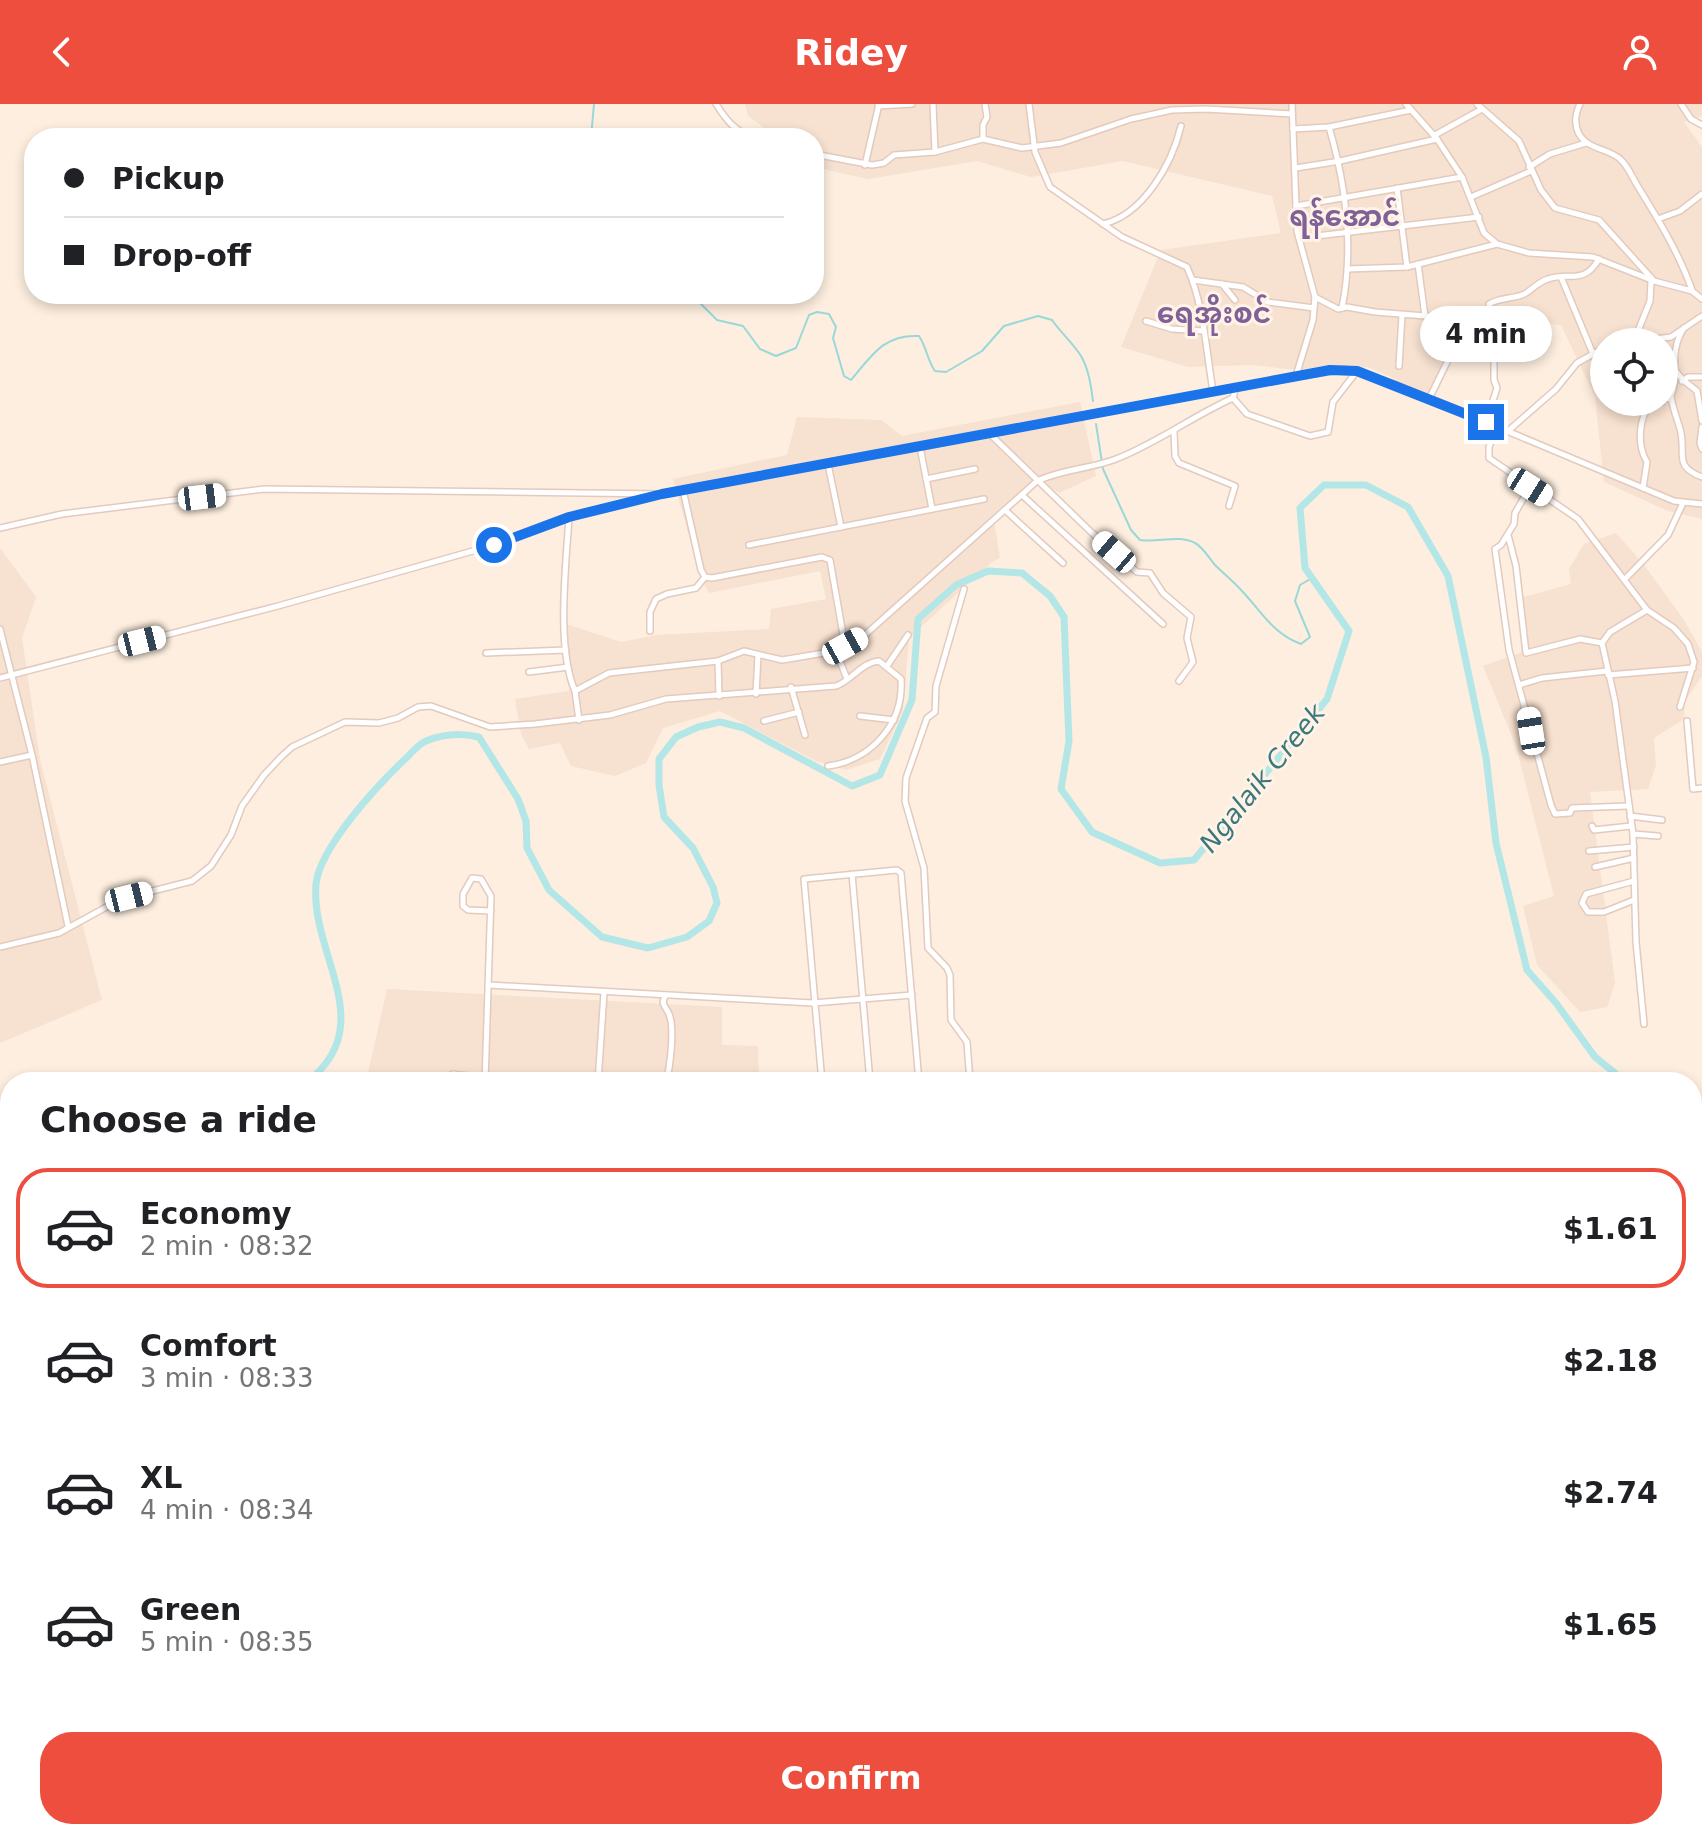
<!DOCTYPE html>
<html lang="en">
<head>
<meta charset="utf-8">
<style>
	body { margin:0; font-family:"DejaVu Sans","Noto Sans Myanmar",sans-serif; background:#f2f2f2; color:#202124; height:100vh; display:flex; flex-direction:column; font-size:30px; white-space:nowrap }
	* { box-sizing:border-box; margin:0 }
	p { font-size:26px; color:#757577 }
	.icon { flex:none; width:44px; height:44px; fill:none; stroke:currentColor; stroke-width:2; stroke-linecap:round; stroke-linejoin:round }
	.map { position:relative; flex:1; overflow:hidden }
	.side { position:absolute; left:0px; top:968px; width:1702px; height:768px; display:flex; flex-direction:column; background:#fff; border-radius:32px 32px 0 0; box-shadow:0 4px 12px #0003 }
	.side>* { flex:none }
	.top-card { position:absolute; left:24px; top:24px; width:800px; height:176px; border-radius:32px; box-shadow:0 4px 12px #0003; display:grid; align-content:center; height:176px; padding:0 40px; background:#fff }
	.tools { position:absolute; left:1590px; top:224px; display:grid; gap:16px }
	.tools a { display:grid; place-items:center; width:88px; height:88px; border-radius:50%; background:#fff; box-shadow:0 4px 12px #0003; font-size:40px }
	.end { position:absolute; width:36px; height:36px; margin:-18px; border:10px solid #1a73e8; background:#fff; box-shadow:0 0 0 4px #fff }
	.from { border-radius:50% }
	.bubble { position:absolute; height:56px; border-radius:28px; background:#fff; box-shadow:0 4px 12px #0003; font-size:26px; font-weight:700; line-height:56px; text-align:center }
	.car { position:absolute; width:24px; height:48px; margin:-24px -12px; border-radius:10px; box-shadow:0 0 6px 2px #0007; background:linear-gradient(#fff 24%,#345 0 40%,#fff 0 76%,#345 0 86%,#fff 0) }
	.top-card b { display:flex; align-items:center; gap:28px; height:76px; font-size:30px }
	.top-card b+b { border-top:2px solid #e0e0e0 }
	.top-card i { width:20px; height:20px; background:#202124 }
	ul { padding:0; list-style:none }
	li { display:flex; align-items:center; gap:24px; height:120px; margin:0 16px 12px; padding:0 24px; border:4px solid transparent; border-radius:32px }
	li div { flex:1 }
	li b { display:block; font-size:30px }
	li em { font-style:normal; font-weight:700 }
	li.current { border-color:#ed4e3e }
	li>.icon { width:72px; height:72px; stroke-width:1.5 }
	h2 { padding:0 40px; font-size:36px; line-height:96px }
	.button { display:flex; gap:16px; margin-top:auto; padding:16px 40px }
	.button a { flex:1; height:92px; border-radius:32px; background:#ed4e3e; color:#fff; font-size:32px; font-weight:700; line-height:92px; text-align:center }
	header { display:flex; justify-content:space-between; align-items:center; height:104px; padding:0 40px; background:#ed4e3e; color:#fff; font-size:36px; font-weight:700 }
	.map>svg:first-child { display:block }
</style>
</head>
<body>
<header><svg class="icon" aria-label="back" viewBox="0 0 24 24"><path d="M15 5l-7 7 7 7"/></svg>Ridey<svg class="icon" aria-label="person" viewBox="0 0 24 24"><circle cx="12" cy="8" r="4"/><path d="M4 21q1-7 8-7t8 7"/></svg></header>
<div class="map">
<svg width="1702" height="1736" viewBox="0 0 1702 1736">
	<rect width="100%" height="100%" fill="#fdeedf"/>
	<!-- residential -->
	<g fill="#f7e1d0" fill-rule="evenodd">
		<path d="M745,0H1702V12L1684,18L1702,43V415L1668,407L1604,378L1595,293L1561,221L1519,218L1484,238L1448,254L1430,290L1368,263L1305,267L1253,261L1188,263L1121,243L1161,146L1281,129L1272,92L1123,57L1031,73L977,57L868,75L819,64L814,60V34H778L748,12ZM1604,238H1664V298H1604Z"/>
		<polygon points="1080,298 1096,372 1059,389 1044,379 1031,378 993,411 1000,454 992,458 909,534 903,607 880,655 846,666 816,657 720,607 663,624 646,659 615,672 571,662 560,639 529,645 521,630 515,595 569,587 571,565 566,520 621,538 657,531 769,525 771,505 826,495 820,467 709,489 701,475 673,375 787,351 797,313 881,316 902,332"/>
		<polygon points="1616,429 1644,461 1684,516 1702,548 1702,572 1685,597 1684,615 1654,634 1656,661 1648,685 1590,688 1615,879 1607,903 1580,908 1537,861 1523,802 1554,792 1516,642 1483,562 1528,546 1520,494 1571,480 1569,465 1584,440"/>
		<polygon points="0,444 36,493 22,534 40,656 102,896 0,939"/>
		<polygon points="387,885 722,903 722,941 758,942 759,978 366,978"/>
		<polygon points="10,1109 10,1224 0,1200 0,1113"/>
		<polygon points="1692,1175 1702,1179 1702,1625 1692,1623"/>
		<polygon points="4,1509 7,1645 10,1645 10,1726 139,1726 136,1736 0,1736 0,1511"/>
		<polygon points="1085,1726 1212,1726 1217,1736 1125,1736 1118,1732 1091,1734"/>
	</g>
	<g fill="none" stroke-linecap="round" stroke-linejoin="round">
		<!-- stream -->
		<g stroke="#99d8d9" stroke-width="2">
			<polyline points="591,34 594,0"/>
			<path d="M680,190L700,199L717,216L743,222L760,245L776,252L796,244L809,211L817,208L829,210L836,223L833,234L844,272L851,276C872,251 884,230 919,232C927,244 927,256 935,267L946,268L982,247L1004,222L1038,212L1052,216C1061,229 1073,239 1081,252C1089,266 1091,282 1093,297"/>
			<path d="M1096,320L1103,365L1131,426L1140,436C1158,439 1179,430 1195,439C1203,443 1209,454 1215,461C1224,470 1234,478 1242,487C1262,508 1273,530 1301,540L1310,533L1295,497L1300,481L1312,474"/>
		</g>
		<!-- canal -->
		<g stroke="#b3e6e7" stroke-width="4">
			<polyline points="0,1503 2,1502"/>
			<polyline points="488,1726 492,1736"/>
		</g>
		<!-- river -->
		<g stroke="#b3e6e7" stroke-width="7">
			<path d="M307,978C381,921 310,851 316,780C320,743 377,682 403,657C410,651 418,640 426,637C443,630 462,629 479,633L518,695L526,717L527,744L549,786L602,833L648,844L687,833L709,817L717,799L713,783L693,744L664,713L659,681V655L676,633L698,623L720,618L744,624L852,682L880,671L912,596L918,515L956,481L988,467L1022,469L1050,492L1064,513L1069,637L1061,685L1092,728L1160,759L1194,756L1327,595L1349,527L1305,464L1300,404L1324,381H1366L1408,403L1448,472L1486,653L1496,739L1527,866L1556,899L1595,953L1626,978"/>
			<polyline points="1692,1002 1702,1003"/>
			<polyline points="0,1102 10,1100"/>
		</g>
		<!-- minor casing -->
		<g stroke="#e3cabe" stroke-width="8">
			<g id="minor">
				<path d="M716,0C726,16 735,27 753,34"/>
				<polyline points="933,0 935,48"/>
				<path d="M1029,0L1035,48L1050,83L1122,133L1187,163C1204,201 1206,246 1213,287"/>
				<polyline points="1292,0 1297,127 1315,193 1313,216 1296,272"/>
				<polyline points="1406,0 1437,35 1462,73 1484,129 1497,140 1529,149 1593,153 1654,177"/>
				<polyline points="1477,0 1519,37 1541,86 1555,104 1599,116 1654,177 1692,187 1702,195"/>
				<path d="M1580,0C1575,10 1574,20 1579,30C1588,46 1608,44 1620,55C1628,62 1632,73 1637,81C1658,115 1679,149 1692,186"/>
				<polyline points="1681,0 1691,15 1702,21"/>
				<polyline points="878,2 912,0"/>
				<path d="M1329,23C1346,81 1354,144 1342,204"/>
				<polyline points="1293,25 1329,23 1411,6"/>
				<polyline points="1435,31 1482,5"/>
				<polyline points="983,35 983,21 987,13 985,0"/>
				<polyline points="814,50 872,61 884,59 894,51 935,48 983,35 1022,44 1061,39 1131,15 1172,6 1206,5 1292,10"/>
				<polyline points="865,61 879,0"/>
				<polyline points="1529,63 1550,50 1586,39"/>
				<polyline points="1296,64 1340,57 1437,35"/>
				<polyline points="1397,84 1407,163"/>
				<polyline points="1471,93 1531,67"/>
				<polyline points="1296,102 1462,73"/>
				<polyline points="1658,115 1680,107 1702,90"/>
				<path d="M1103,120C1143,111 1172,60 1181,22"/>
				<polyline points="1299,134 1479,113"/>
				<polyline points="1418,160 1425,212"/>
				<polyline points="1347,165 1407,163 1497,140"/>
				<polyline points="1561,173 1593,250"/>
				<polyline points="1193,176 1243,183 1268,198 1314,204"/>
				<polyline points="1222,180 1235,196"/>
				<polyline points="1315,193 1338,205 1347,203 1375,208 1451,214 1464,235"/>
				<polyline points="1146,217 1172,225 1204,227"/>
				<polyline points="1648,236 1671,233 1702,212"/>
				<polyline points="1614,238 1638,227 1650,197 1651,177"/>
				<polyline points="1664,253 1683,276 1697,287 1702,317"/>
				<polyline points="1399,262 1402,211"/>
				<polyline points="1682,277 1688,273 1702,273"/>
				<path d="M1671,293C1673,305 1677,314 1680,325C1687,349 1672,362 1702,373"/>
				<polyline points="1233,294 1247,310 1310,332 1328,328 1333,298 1357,267"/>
				<polyline points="1429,295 1457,238 1477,230 1528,218"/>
				<path d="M1669,295C1682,273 1666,252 1684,224"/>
				<path d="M1486,318L1497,284L1494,276V226L1489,200C1500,193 1517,195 1526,189C1534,184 1538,178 1548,175C1570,167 1583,182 1599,155"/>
				<polyline points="1497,323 1489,343 1489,354 1578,415 1647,506 1674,524 1688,540 1694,558 1680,603"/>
				<polyline points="1702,323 1700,339 1702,345"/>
				<polyline points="1174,327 1175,352 1179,359 1235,382 1229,402"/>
				<polyline points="1508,327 1556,285 1577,259 1604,244"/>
				<polyline points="990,330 1091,428 1137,468 1150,469 1163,489 1191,513 1187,534 1193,558 1179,577"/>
				<polyline points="920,343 932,405"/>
				<polyline points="828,360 841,423"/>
				<polyline points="926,375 975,365"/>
				<polyline points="1530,383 1515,409 1514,420 1501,441 1495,445 1509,546 1551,701 1555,710 1570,709 1572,704 1629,702"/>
				<path d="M1643,384L1647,358C1637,342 1638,315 1651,299L1662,298"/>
				<polyline points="683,386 701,466 705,473 712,474 822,453 830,456 845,542"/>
				<polyline points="1022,391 1163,520"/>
				<polyline points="1005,406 1063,459"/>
				<path d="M569,413C566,461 556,544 575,587"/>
				<polyline points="0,424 62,410 264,385 662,390 1236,283 1345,265 1395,280 1674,397 1702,400"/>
				<polyline points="1508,431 1516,462 1526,549 1580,535 1602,539"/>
				<polyline points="749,441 984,395"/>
				<polyline points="1625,475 1668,431 1683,399"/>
				<polyline points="964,485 936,582 935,608 927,614 906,674 905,697 924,764 928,844 947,864 950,871 951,916 967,938 970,978"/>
				<polyline points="0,525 32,651 68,822"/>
				<polyline points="650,527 650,508 656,495 667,490 696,484 705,473"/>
				<polyline points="836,547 847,575"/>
				<polyline points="486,549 566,546"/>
				<polyline points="718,557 719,592"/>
				<polyline points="887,562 908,531"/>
				<polyline points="529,568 568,563"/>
				<polyline points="1608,571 1693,564"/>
				<polyline points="0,574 278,502 494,441 569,413 650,393"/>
				<polyline points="1519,581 1542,574 1607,567"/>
				<polyline points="791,583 805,631"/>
				<polyline points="756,590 758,551"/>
				<polyline points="860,612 894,616"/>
				<path d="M579,616L575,587L609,569L718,557L744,547L782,556L836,547L866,530L1037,377C1063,365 1090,365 1116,355C1157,339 1193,312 1233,294L1236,283"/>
				<polyline points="764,617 799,608"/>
				<polyline points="1687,617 1693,685 1702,684"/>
				<polyline points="0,658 32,651"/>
				<polyline points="1630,712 1662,716"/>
				<polyline points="1592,722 1594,726 1631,722"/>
				<polyline points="1633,730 1658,732"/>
				<polyline points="1589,747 1634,743"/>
				<polyline points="1595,763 1634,754"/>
				<polyline points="852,770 870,978"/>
				<polyline points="1634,777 1586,790 1582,799 1588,808 1604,808 1634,796"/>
				<path d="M0,843L59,829L121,795L192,777L211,762L231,731L242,702L264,671L282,652L292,643L345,618L379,619L398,614L418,603L431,602L490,623L535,620L610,611L666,595L836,582C851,577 862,558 879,557L901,575C904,619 872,656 828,662"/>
				<polyline points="489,881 813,899 912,891"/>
				<path d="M665,892L663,898C664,902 667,906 669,910C675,924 670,964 666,978"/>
				<polyline points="1644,920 1636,838 1633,730 1615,597 1602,539 1610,528 1647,506"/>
				<polyline points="434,978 453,970 485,974 596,978"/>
				<polyline points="485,978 491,792 481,775 472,774 463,790 463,802 468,806 491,807"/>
				<polyline points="598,978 604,889"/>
				<polyline points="822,978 804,775 897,766 901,769 919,978"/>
				<polyline points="1692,1161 1702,1202"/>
				<polyline points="0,1188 10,1186"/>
				<polyline points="1692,1257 1702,1258"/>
				<polyline points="1692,1295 1701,1295"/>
				<polyline points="1692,1348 1692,1365"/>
				<polyline points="1692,1436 1697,1439 1693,1462"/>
				<polyline points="1692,1488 1702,1489"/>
				<polyline points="1692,1519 1702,1521"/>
				<polyline points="1692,1548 1702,1550"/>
				<polyline points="1692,1577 1702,1579"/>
				<polyline points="1692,1617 1702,1619"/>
				<polyline points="1692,1680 1702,1680"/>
				<polyline points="1692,1705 1702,1705"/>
				<polyline points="1179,1726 1214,1736"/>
				<polyline points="1218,1726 1219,1736"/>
				<polyline points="1346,1726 1348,1736"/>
				<polyline points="1377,1726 1379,1736"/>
				<polyline points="1562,1726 1612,1736"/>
				<polyline points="1616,1726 1617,1736"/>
				<polyline points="1657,1726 1659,1736"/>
				<polyline points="1667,1726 1669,1736"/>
				<polyline points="1244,1736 1263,1726"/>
				<polyline points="1316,1736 1316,1726"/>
				<polyline points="1504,1736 1505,1726"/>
				<polyline points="1526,1736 1526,1726"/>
			</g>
		</g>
		<!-- major casing -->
		<g stroke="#d8cecb" stroke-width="10">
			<g id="major">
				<polyline points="0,1246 7,1269 10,1306"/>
				<polyline points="1692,1325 1702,1326"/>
				<polyline points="0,1338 0,1376"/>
				<polyline points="4,1418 10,1521"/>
				<polyline points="13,1736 14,1726"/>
				<polyline points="21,1736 22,1726"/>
			</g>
		</g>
		<!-- minor -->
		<use href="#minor" stroke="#fff" stroke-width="5"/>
		<!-- major -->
		<use href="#major" stroke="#ffca94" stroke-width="7"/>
	</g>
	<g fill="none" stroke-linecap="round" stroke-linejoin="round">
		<!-- route -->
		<polyline stroke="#1a73e8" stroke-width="10" points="494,441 569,413 662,390 1330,266 1357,267 1486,318"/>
	</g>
	<g text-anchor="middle" stroke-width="6" stroke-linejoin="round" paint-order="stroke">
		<!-- water labels -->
		<g font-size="26" font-style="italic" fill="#3a787b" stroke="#fff2e6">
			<text transform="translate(1262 674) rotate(-51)" y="9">Ngalaik Creek</text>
		</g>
		<!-- quarter labels -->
		<g font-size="28" font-weight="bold" fill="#7f6198" stroke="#fff2e6">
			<text x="1345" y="122">ရန်အောင်</text>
			<text x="1214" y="219">ရေအိုးစင်</text>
		</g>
	</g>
</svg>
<div class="tools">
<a><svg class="icon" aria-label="locate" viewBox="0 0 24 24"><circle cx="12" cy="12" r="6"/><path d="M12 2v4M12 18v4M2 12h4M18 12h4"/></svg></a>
</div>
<i class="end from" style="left:494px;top:441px"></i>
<i class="end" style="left:1486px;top:318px"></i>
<div class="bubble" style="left:1420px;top:202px;width:132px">4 min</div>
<i class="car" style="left:1530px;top:383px;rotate:122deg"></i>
<i class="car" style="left:202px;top:393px;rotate:83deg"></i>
<i class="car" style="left:1114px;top:448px;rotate:311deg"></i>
<i class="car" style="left:142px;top:537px;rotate:76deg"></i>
<i class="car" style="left:845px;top:542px;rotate:61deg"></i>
<i class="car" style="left:1531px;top:627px;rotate:351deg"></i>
<i class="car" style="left:129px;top:793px;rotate:76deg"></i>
<div class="top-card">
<b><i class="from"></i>Pickup</b>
<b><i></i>Drop-off</b>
</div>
<section class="side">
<h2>Choose a ride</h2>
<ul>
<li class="current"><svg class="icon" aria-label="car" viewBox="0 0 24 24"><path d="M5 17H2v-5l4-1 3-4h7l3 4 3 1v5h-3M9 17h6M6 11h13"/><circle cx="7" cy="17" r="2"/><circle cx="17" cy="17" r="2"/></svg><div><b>Economy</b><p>2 min · 08:32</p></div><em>$1.61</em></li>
<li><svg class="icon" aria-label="car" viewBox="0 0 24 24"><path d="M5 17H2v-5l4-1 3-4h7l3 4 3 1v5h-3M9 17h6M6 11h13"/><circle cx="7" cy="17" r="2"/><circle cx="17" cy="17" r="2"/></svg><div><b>Comfort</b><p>3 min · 08:33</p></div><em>$2.18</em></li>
<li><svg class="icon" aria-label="car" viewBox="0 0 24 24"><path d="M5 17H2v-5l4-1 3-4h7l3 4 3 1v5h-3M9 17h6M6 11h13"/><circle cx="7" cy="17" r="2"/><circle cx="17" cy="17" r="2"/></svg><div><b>XL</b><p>4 min · 08:34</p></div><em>$2.74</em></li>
<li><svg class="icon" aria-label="car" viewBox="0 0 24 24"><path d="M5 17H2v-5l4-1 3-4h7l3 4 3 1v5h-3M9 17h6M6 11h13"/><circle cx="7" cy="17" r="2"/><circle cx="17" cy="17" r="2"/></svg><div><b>Green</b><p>5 min · 08:35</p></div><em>$1.65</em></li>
</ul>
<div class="button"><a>Confirm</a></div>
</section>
</div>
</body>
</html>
